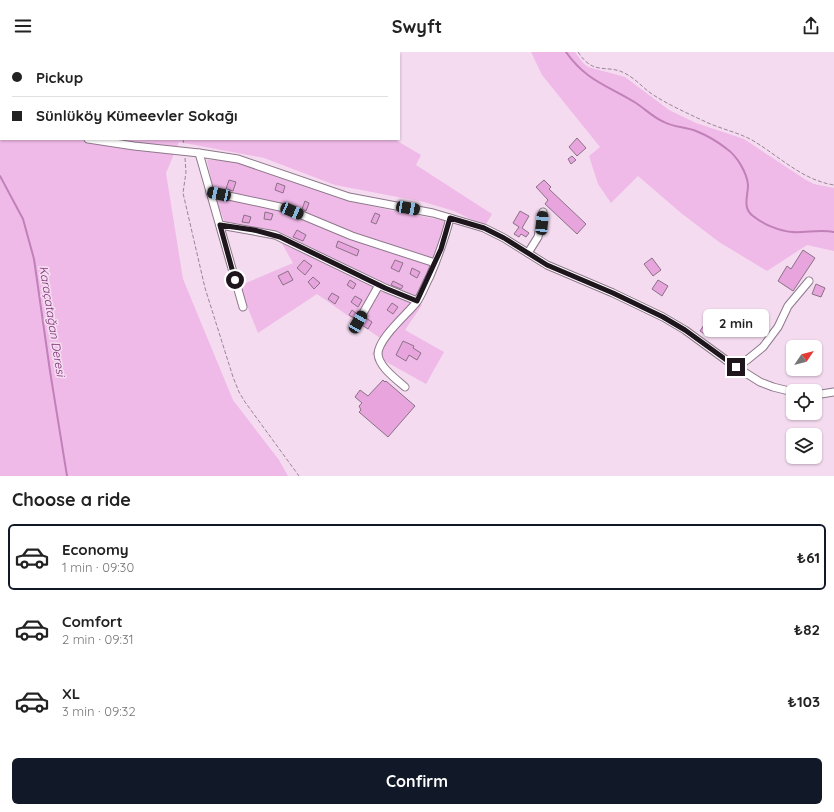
<!DOCTYPE html>
<html lang="en">
<head>
<meta charset="utf-8">
<style>
	body { margin:0; font-family:Quicksand,sans-serif; background:#f2f2f2; color:#222; height:100vh; display:flex; flex-direction:column; font-size:15px; white-space:nowrap }
	* { box-sizing:border-box; margin:0 }
	p { font-size:13px; color:#767676 }
	.icon { flex:none; width:22px; height:22px; fill:none; stroke:currentColor; stroke-width:2; stroke-linecap:round; stroke-linejoin:round }
	.map { position:relative; height:424px; overflow:hidden }
	.sheet { display:flex; flex-direction:column; background:#fff; flex:1 }
	.sheet>* { flex:none }
	.guide { position:absolute; left:0px; top:0px; width:400px; height:88px; box-shadow:0 1px 3px #0004; display:grid; align-content:center; height:88px; padding:0 12px; background:#fff }
	.needle { width:26px; rotate:55deg }
	.fabs { position:absolute; left:786px; top:288px; display:grid; gap:8px }
	.fabs a { display:grid; place-items:center; width:36px; height:36px; border-radius:6px; background:#fff; box-shadow:0 1px 3px #0004; font-size:20px }
	.end { position:absolute; width:18px; height:18px; margin:-9px; border:5px solid #1e151d; background:#fff; box-shadow:0 0 0 2px #fff }
	.from { border-radius:50% }
	.bubble { position:absolute; height:28px; border-radius:6px; background:#fff; box-shadow:0 1px 3px #0004; font-size:13px; font-weight:800; line-height:28px; text-align:center }
	.car { position:absolute; width:12px; height:24px; margin:-12px -6px; border-radius:5px; box-shadow:0 0 3px 1px #0007; background:linear-gradient(#222 24%,#8ab4d8 0 40%,#222 0 76%,#8ab4d8 0 86%,#222 0) }
	.guide b { display:flex; align-items:center; gap:14px; height:38px; font-size:15px }
	.guide b+b { border-top:1px solid #e0e0e0 }
	.guide i { width:10px; height:10px; background:#222 }
	ul { padding:0; list-style:none }
	li { display:flex; align-items:center; gap:12px; height:66px; margin:0 8px 6px; padding:0 4px; border:2px solid transparent; border-radius:6px }
	li div { flex:1 }
	li b { display:block; font-size:15px }
	li em { font-style:normal; font-weight:800 }
	li.on { border-color:#111827 }
	li>.icon { width:36px; height:36px; stroke-width:1.5 }
	h2 { padding:0 12px; font-size:18px; line-height:48px }
	.action { display:flex; gap:8px; margin-top:auto; padding:8px 12px }
	.action a { flex:1; height:46px; border-radius:6px; background:#111827; color:#fff; font-size:16px; font-weight:800; line-height:46px; text-align:center }
	header { display:flex; justify-content:space-between; align-items:center; height:52px; padding:0 12px; background:#fff; font-size:18px; font-weight:800 }
	.map>svg:first-child { display:block }
</style>
</head>
<body>
<header><svg class="icon" aria-label="menu" viewBox="0 0 24 24"><path d="M4 6h16M4 12h16M4 18h16"/></svg>Swyft<svg class="icon" aria-label="share" viewBox="0 0 24 24"><path d="M12 15V3M7 8l5-5 5 5M5 13v7h14v-7"/></svg></header>
<div class="map">
<svg width="834" height="424" viewBox="0 0 834 424">
	<rect width="100%" height="100%" fill="#f4dbf0"/>
	<!-- green -->
	<g fill="#f0bae8">
		<polygon points="0,0 375,0 1,1 1,87 394,87 421,103 416,113 492,162 485,174 454,159 424,150 335,133 264,106 179,90 166,121 183,227 233,348 279,408 288,424 0,424"/>
		<polygon points="531,0 575,0 583,11 588,15 625,25 669,58 696,71 744,87 806,128 814,132 834,136 834,199 807,193 767,219 719,190 681,161 638,124 611,151 598,132 589,104 600,95 542,23"/>
		<polygon points="225,107 240,111 341,147 389,158 447,169 434,206 415,250 422,253 405,278 444,300 426,332 372,302 380,286 317,242 258,281 239,234 293,211 280,188 228,179 215,145 207,108"/>
	</g>
	<g fill="none" stroke-linecap="round" stroke-linejoin="round">
		<!-- stream -->
		<g stroke="#c180b8" stroke-width="2">
			<path d="M566,0C586,29 609,34 636,51C645,57 654,66 664,70C673,75 685,75 696,79C706,83 718,90 727,97C737,104 747,121 748,133C748,144 742,156 753,164C763,172 779,179 792,180C806,181 820,177 834,180"/>
			<polyline points="0,124 23,167 34,207 50,319 67,424"/>
		</g>
	</g>
	<!-- building -->
	<g fill="#e7a4dd" stroke="#897285">
		<polygon points="577,86 586,96 577,104 569,95"/>
		<polygon points="572,104 576,108 571,112 568,107"/>
		<polygon points="229,128 236,130 233,139 226,137"/>
		<polygon points="544,128 551,135 549,137 586,172 577,182 545,152 548,148 536,135"/>
		<polygon points="277,131 285,134 283,141 275,138"/>
		<polygon points="305,149 309,151 306,159 302,157"/>
		<polygon points="520,159 529,164 522,176 529,181 526,185 521,182 519,185 514,182 519,175 513,171"/>
		<polygon points="265,160 273,162 271,168 264,167"/>
		<polygon points="375,161 380,163 376,172 371,170"/>
		<polygon points="244,163 251,165 249,171 242,170"/>
		<polygon points="297,178 306,183 303,189 293,185"/>
		<polygon points="338,189 359,198 357,204 336,195"/>
		<polygon points="803,198 815,206 793,239 778,229 787,214 791,217"/>
		<polygon points="652,206 661,218 653,224 644,212"/>
		<polygon points="304,208 312,214 305,223 297,216"/>
		<polygon points="395,208 403,211 399,220 391,216"/>
		<polygon points="412,216 420,220 417,226 410,222"/>
		<polygon points="288,219 293,228 283,233 278,224"/>
		<polygon points="313,225 320,231 314,237 308,230"/>
		<polygon points="350,228 356,232 353,237 347,233"/>
		<polygon points="658,228 668,234 662,244 652,237"/>
		<polygon points="393,229 403,234 401,237 391,233"/>
		<polygon points="816,232 825,236 821,245 812,242"/>
		<polygon points="332,241 339,245 335,252 328,247"/>
		<polygon points="355,244 362,248 358,255 351,250"/>
		<polygon points="392,251 398,255 393,262 387,258"/>
		<polygon points="352,258 357,262 354,266 349,263"/>
		<polygon points="366,266 372,270 368,277 362,273"/>
		<polygon points="706,270 714,276 709,285 700,279"/>
		<polygon points="403,289 414,294 413,296 421,301 417,308 409,303 406,309 396,303"/>
		<polygon points="383,328 385,330 386,329 415,354 388,385 359,360 361,358 359,354 362,351 355,345 360,338 368,344"/>
	</g>
	<g fill="none" stroke-linecap="round" stroke-linejoin="round">
		<!-- minor casing -->
		<g stroke="#8e788b" stroke-width="9">
			<g id="minor">
				<polyline points="0,74 1,74"/>
				<polyline points="88,87 134,94 199,101 238,107 349,145 433,161 484,176 504,186 547,213 613,241 663,265 685,278 730,311 760,330 773,335 793,340"/>
				<polyline points="199,101 243,255"/>
				<polyline points="210,140 280,155 292,159 352,184 435,211"/>
				<polyline points="220,173 275,183 385,236 417,249"/>
				<polyline points="528,201 538,185 543,160"/>
				<polyline points="358,270 379,233"/>
				<polyline points="736,315 747,308 763,295 778,275 788,254 809,229"/>
				<path d="M405,335C396,327 379,315 378,302C378,287 406,263 416,251C422,243 425,233 430,224C438,205 445,186 450,166"/>
				<polyline points="815,343 834,340"/>
			</g>
		</g>
		<!-- path -->
		<g stroke="#988695" stroke-width="1" stroke-dasharray="4 2" stroke-linecap="butt">
			<polyline points="171,0 172,1"/>
			<path d="M578,0C595,26 608,10 628,23C638,29 645,38 655,44C671,54 689,62 706,70C721,77 737,80 752,88C779,104 802,128 834,133"/>
			<polyline points="183,87 184,93"/>
			<polyline points="185,106 186,120 183,141 205,236 233,325 239,340 245,350 299,424"/>
		</g>
		<!-- minor -->
		<use href="#minor" stroke="#fff" stroke-width="7"/>
	</g>
	<g fill="none" stroke-linecap="round" stroke-linejoin="round">
		<!-- route -->
		<polyline stroke="#1e151d" stroke-width="5" points="235,228 220,173 254,178 280,185 385,236 417,249 441,197 450,166 484,176 504,186 547,213 613,241 663,265 685,278 736,315"/>
	</g>
	<g text-anchor="middle" stroke-width="3.5" stroke-linejoin="round" paint-order="stroke">
		<!-- water labels -->
		<g font-size="12" font-style="italic" fill="#7d3075" stroke="#f4dbf0">
			<text transform="translate(52 269) rotate(81)" y="4">Karaçatağan Deresi</text>
		</g>
	</g>
</svg>
<div class="fabs">
<a><svg class="needle" viewBox="-14 -14 28 28"><path d="M0-13l5 13h-10z" fill="#e53935"/><path d="M0 13l5-13h-10z" fill="#767676"/></svg></a>
<a><svg class="icon" aria-label="locate" viewBox="0 0 24 24"><circle cx="12" cy="12" r="6"/><path d="M12 2v4M12 18v4M2 12h4M18 12h4"/></svg></a>
<a><svg class="icon" aria-label="layers" viewBox="0 0 24 24"><path d="M12 4l9 5-9 5-9-5zM3 14l9 5 9-5"/></svg></a>
</div>
<i class="end from" style="left:235px;top:228px"></i>
<i class="end" style="left:736px;top:315px"></i>
<div class="bubble" style="left:703px;top:257px;width:66px">2 min</div>
<i class="car" style="left:219px;top:142px;rotate:282deg"></i>
<i class="car" style="left:408px;top:156px;rotate:100deg"></i>
<i class="car" style="left:292px;top:159px;rotate:113deg"></i>
<i class="car" style="left:542px;top:171px;rotate:5deg"></i>
<i class="car" style="left:358px;top:270px;rotate:30deg"></i>
<div class="guide">
<b><i class="from"></i>Pickup</b>
<b><i></i>Sünlüköy Kümeevler Sokağı</b>
</div>
</div>
<section class="sheet">
<h2>Choose a ride</h2>
<ul>
<li class="on"><svg class="icon" aria-label="car" viewBox="0 0 24 24"><path d="M5 17H2v-5l4-1 3-4h7l3 4 3 1v5h-3M9 17h6M6 11h13"/><circle cx="7" cy="17" r="2"/><circle cx="17" cy="17" r="2"/></svg><div><b>Economy</b><p>1 min · 09:30</p></div><em>₺61</em></li>
<li><svg class="icon" aria-label="car" viewBox="0 0 24 24"><path d="M5 17H2v-5l4-1 3-4h7l3 4 3 1v5h-3M9 17h6M6 11h13"/><circle cx="7" cy="17" r="2"/><circle cx="17" cy="17" r="2"/></svg><div><b>Comfort</b><p>2 min · 09:31</p></div><em>₺82</em></li>
<li><svg class="icon" aria-label="car" viewBox="0 0 24 24"><path d="M5 17H2v-5l4-1 3-4h7l3 4 3 1v5h-3M9 17h6M6 11h13"/><circle cx="7" cy="17" r="2"/><circle cx="17" cy="17" r="2"/></svg><div><b>XL</b><p>3 min · 09:32</p></div><em>₺103</em></li>
</ul>
<div class="action"><a>Confirm</a></div>
</section>
</body>
</html>
